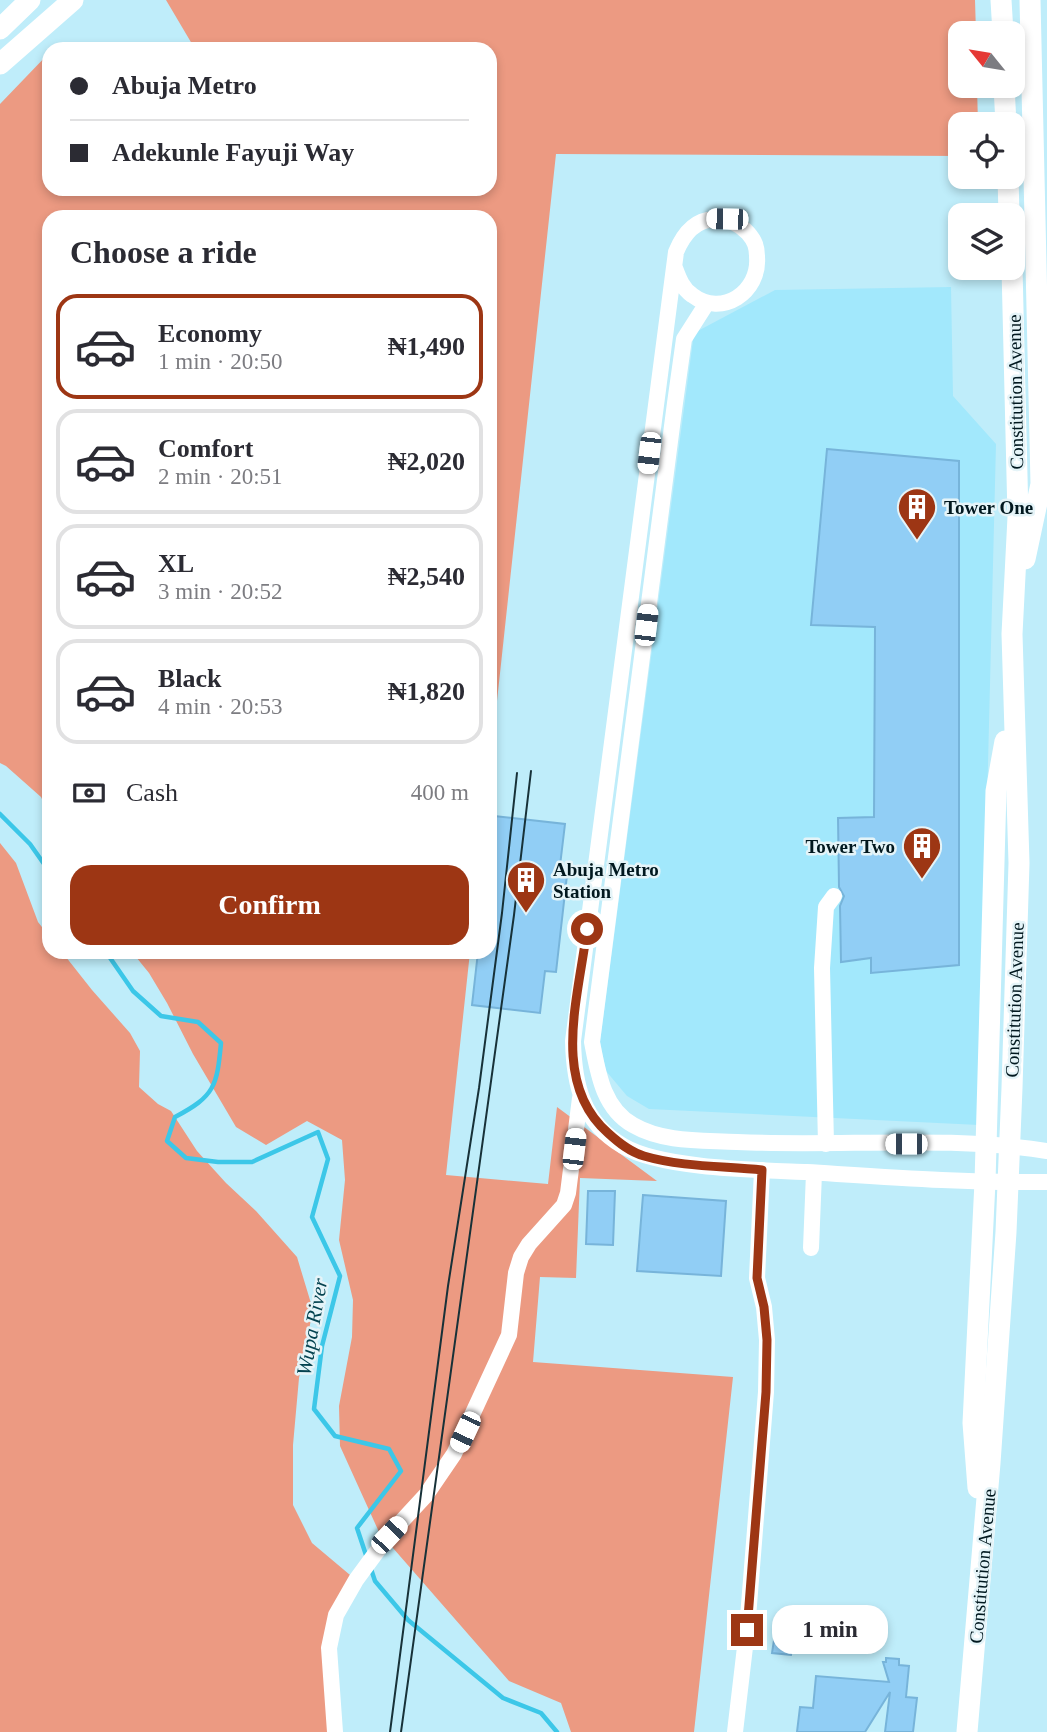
<!DOCTYPE html>
<html lang="en">
<head>
<meta charset="utf-8">
<style>
	body { margin:0; font-family:"Times New Roman",serif; background:#f7f7f7; color:#2b2b33; height:100vh; display:flex; flex-direction:column; font-size:26px; white-space:nowrap }
	* { box-sizing:border-box; margin:0 }
	p { font-size:23px; color:#7c7c81 }
	.icon { flex:none; width:38px; height:38px; fill:none; stroke:currentColor; stroke-width:2; stroke-linecap:round; stroke-linejoin:round }
	.map { position:relative; flex:1; overflow:hidden }
	.drawer { position:absolute; left:42px; top:210px; width:455px; height:749px; display:flex; flex-direction:column; background:#fff; border-radius:21px; box-shadow:0 4px 10px #0003 }
	.drawer>* { flex:none }
	.banner { position:absolute; left:42px; top:42px; width:455px; height:154px; border-radius:21px; box-shadow:0 4px 10px #0003; display:grid; align-content:center; height:154px; padding:0 28px; background:#fff }
	.needle { width:46px; rotate:300deg }
	.tools { position:absolute; left:948px; top:21px; display:grid; gap:14px }
	.tools a { display:grid; place-items:center; width:77px; height:77px; border-radius:14px; background:#fff; box-shadow:0 4px 10px #0003; font-size:35px }
	.end { position:absolute; width:32px; height:32px; margin:-16px; border:9px solid #9d3614; background:#fff; box-shadow:0 0 0 4px #fff }
	.from { border-radius:50% }
	.bubble { position:absolute; height:49px; border-radius:21px; background:#fff; box-shadow:0 4px 10px #0003; font-size:23px; font-weight:600; line-height:49px; text-align:center }
	.car { position:absolute; width:21px; height:42px; margin:-21px -10px; border-radius:9px; box-shadow:0 0 5px 2px #0007; background:linear-gradient(#fff 24%,#345 0 40%,#fff 0 76%,#345 0 86%,#fff 0) }
	.banner b { display:flex; align-items:center; gap:24px; height:66px; font-size:26px }
	.banner b+b { border-top:2px solid #e1e1e2 }
	.banner i { width:18px; height:18px; background:#2b2b33 }
	ul { padding:0; list-style:none }
	li { display:flex; align-items:center; gap:21px; height:105px; margin:0 14px 10px; padding:0 14px; border:4px solid #e1e1e2; border-radius:21px }
	li div { flex:1 }
	li b { display:block; font-size:26px }
	li em { font-style:normal; font-weight:600 }
	li.current { border-color:#9d3614 }
	li>.icon { width:63px; height:63px; stroke-width:1.5 }
	h2 { padding:0 28px; font-size:32px; line-height:84px }
	.pay { display:flex; align-items:center; gap:18px; height:77px; padding:0 28px; font-size:26px }
	.pay p { margin-inline-start:auto }
	.button { display:flex; gap:14px; margin-top:auto; padding:14px 28px }
	.button a { flex:1; height:80px; border-radius:21px; background:#9d3614; color:#fff; font-size:28px; font-weight:600; line-height:80px; text-align:center }
	.map>svg:first-child { display:block }
</style>
</head>
<body>
<div class="map">
<svg width="1047" height="1732" viewBox="0 0 1047 1732">
	<rect width="100%" height="100%" fill="#bfedfa"/>
	<!-- built -->
	<polygon fill="#a2e8fc" points="951,287 953,396 996,444 979,1125 649,1109 627,1096 606,1071 600,1042 694,333 775,290"/>
	<!-- green -->
	<g fill="#ec9a82">
		<polygon points="166,0 975,0 976,33 961,33 961,86 977,86 978,124 961,124 961,156 556,154 490,766 490,217 49,217 49,814 41,797 6,766 0,763 0,104 49,53 49,189 163,189 167,195 176,189 490,189 490,49 195,49"/>
		<polygon points="0,843 16,863 38,922 49,936 49,952 62,952 92,990 130,1033 140,1051 139,1087 158,1104 171,1111 197,1151 226,1183 256,1211 297,1257 313,1310 299,1378 293,1445 293,1505 312,1543 356,1580 336,1615 335,1732 0,1732"/>
		<polygon points="132,952 470,952 446,1175 548,1184 557,1107 657,1181 580,1178 576,1278 540,1277 533,1362 733,1377 694,1732 571,1732 561,1703 509,1681 379,1532 340,1446 339,1406 352,1337 353,1300 339,1240 345,1180 342,1140 307,1121 266,1145 236,1127 193,1054 167,1003 149,973"/>
		<polygon points="830,1623 864,1627 861,1649 827,1644"/>
	</g>
	<g fill="none" stroke-linecap="round" stroke-linejoin="round">
		<!-- stream -->
		<g stroke="#3cc7e8" stroke-width="4.5">
			<polyline points="0,814 30,844 49,871"/>
			<path d="M106,952L133,991L161,1016L198,1022L221,1043C217,1086 215,1096 175,1117L167,1141L186,1158L218,1162H252L318,1132L328,1159L312,1217L340,1276L322,1346L314,1409L335,1436L389,1449L401,1471L357,1528L367,1558"/>
			<polyline points="370,1566 375,1581 408,1620 503,1698 541,1713 557,1732"/>
		</g>
	</g>
	<!-- building -->
	<g fill="#91cef5" stroke="#77b4da" stroke-width="2">
		<polygon points="827,449 959,461 959,965 871,973 871,958 841,962 840,906 844,896 839,887 838,818 874,817 875,627 811,625"/>
		<polygon points="494,816 565,824 559,874 567,875 556,972 545,971 540,1013 472,1005 478,952 490,952 490,848"/>
		<polygon points="588,1191 615,1191 613,1245 586,1244"/>
		<polygon points="643,1195 726,1201 721,1276 637,1271"/>
		<polygon points="778,1614 819,1619 815,1645 793,1642 791,1655 772,1653"/>
		<polygon points="886,1658 899,1659 899,1665 909,1666 906,1697 917,1698 913,1732 885,1732 890,1692 865,1732 797,1732 800,1707 813,1708 816,1676 889,1682 883,1662 886,1662"/>
	</g>
	<g fill="none" stroke-linecap="round" stroke-linejoin="round">
		<!-- minor -->
		<g stroke="#fff" stroke-width="16">
			<path d="M675,268C679,279 683,289 692,295C722,318 760,292 757,257C757,247 755,241 748,233C739,223 728,219 714,219C694,220 683,235 676,252L573,1041C574,1084 582,1122 623,1146C662,1169 759,1170 807,1172C887,1177 967,1183 1047,1182"/>
			<path d="M707,303L684,339L675,403L592,1042C598,1073 603,1108 633,1125C664,1143 703,1140 737,1142C840,1147 945,1135 1047,1151"/>
			<polyline points="826,1144 822,968 826,907 834,896"/>
			<polyline points="811,1248 814,1173"/>
			<polyline points="335,1732 329,1648 336,1615 356,1580 389,1535 426,1495 454,1454 509,1335 516,1273 521,1257 529,1244 564,1205 568,1193 580,1098"/>
			<polyline points="735,1732 747,1630 766,1392 767,1340 764,1307 757,1278 762,1170"/>
		</g>
		<!-- major -->
		<g stroke="#fff" stroke-width="21">
			<polyline points="1001,0 1003,33"/>
			<polyline points="0,29 30,0"/>
			<polyline points="0,64 73,0"/>
			<polyline points="1004,86 1006,124"/>
			<polyline points="1008,177 1009,215"/>
			<polyline points="1025,559 1041,484 1030,0"/>
			<polyline points="978,1488 973,1423 985,1182 996,791 1005,741"/>
			<polyline points="967,1732 990,1463 1006,1232 1012,1088 1019,863 1012,634 1018,517 1012,268"/>
		</g>
		<!-- tram -->
		<g stroke="#173138" stroke-width="2">
			<polyline points="390,1732 448,1286 479,1088 502,913 517,773"/>
			<polyline points="401,1732 514,915 531,771"/>
		</g>
	</g>
	<g fill="none" stroke-linecap="round" stroke-linejoin="round">
		<!-- route -->
		<path stroke="#9d3614" stroke-width="9" d="M587,929C579,996 550,1082 608,1133C619,1143 630,1152 644,1156C681,1167 724,1166 762,1170L757,1278L764,1307L767,1340L766,1392L747,1630"/>
	</g>
	<!-- icons -->
	<defs>
		<g id="building-pin" transform="scale(2.0125)"><path d="M0 17L-7.5 6A9.5 9.5 0 1 1 7.5 6Z" fill="#9d3614" stroke="#e5f4f8"/><path d="M-4-6H4V6H1V3H-1V6H-4ZM-2.5-4.3h1.7v1.8h-1.7ZM.8-4.3h1.7v1.8H.8ZM-2.5-1h1.7V.8h-1.7ZM.8-1h1.7V.8H.8Z" fill="#fff"/></g>
	</defs>
	<g fill-rule="evenodd">
		<use href="#building-pin" x="917" y="507"/>
		<use href="#building-pin" x="922" y="846"/>
		<use href="#building-pin" x="526" y="880"/>
	</g>
	<g text-anchor="middle" stroke-width="5" stroke-linejoin="round" paint-order="stroke">
		<!-- street labels -->
		<g font-size="19" fill="#01181f" stroke="#e5f4f8">
			<text transform="translate(1015 392) rotate(-91)" y="7">Constitution Avenue</text>
			<text transform="translate(1014 1000) rotate(-88)" y="7">Constitution Avenue</text>
			<text transform="translate(982 1566) rotate(-85)" y="7">Constitution Avenue</text>
		</g>
		<!-- poi labels -->
		<g font-size="19" font-weight="bold" fill="#01181f" stroke="#e5f4f8" text-anchor="start">
			<text x="944" y="514">Tower One</text>
			<text x="895" y="853" text-anchor="end">Tower Two</text>
			<text x="553" y="876">Abuja Metro<tspan x="553" dy="22">Station</tspan></text>
		</g>
		<!-- water labels -->
		<g font-size="21" font-style="italic" fill="#044350" stroke="#e5f4f8">
			<text transform="translate(312 1327) rotate(-80)" y="7">Wupa River</text>
		</g>
	</g>
</svg>
<div class="tools">
<a><svg class="needle" viewBox="-14 -14 28 28"><path d="M0-13l5 13h-10z" fill="#e53935"/><path d="M0 13l5-13h-10z" fill="#7c7c81"/></svg></a>
<a><svg class="icon" aria-label="locate" viewBox="0 0 24 24"><circle cx="12" cy="12" r="6"/><path d="M12 2v4M12 18v4M2 12h4M18 12h4"/></svg></a>
<a><svg class="icon" aria-label="layers" viewBox="0 0 24 24"><path d="M12 4l9 5-9 5-9-5zM3 14l9 5 9-5"/></svg></a>
</div>
<i class="end from" style="left:587px;top:929px"></i>
<i class="end" style="left:747px;top:1630px"></i>
<div class="bubble" style="left:772px;top:1605px;width:116px">1 min</div>
<i class="car" style="left:727px;top:219px;rotate:271deg"></i>
<i class="car" style="left:649px;top:453px;rotate:187deg"></i>
<i class="car" style="left:646px;top:625px;rotate:7deg"></i>
<i class="car" style="left:906px;top:1144px;rotate:270deg"></i>
<i class="car" style="left:574px;top:1149px;rotate:7deg"></i>
<i class="car" style="left:465px;top:1432px;rotate:205deg"></i>
<i class="car" style="left:389px;top:1535px;rotate:43deg"></i>
<div class="banner">
<b><i class="from"></i>Abuja Metro</b>
<b><i></i>Adekunle Fayuji Way</b>
</div>
<section class="drawer">
<h2>Choose a ride</h2>
<ul>
<li class="current"><svg class="icon" aria-label="car" viewBox="0 0 24 24"><path d="M5 17H2v-5l4-1 3-4h7l3 4 3 1v5h-3M9 17h6M6 11h13"/><circle cx="7" cy="17" r="2"/><circle cx="17" cy="17" r="2"/></svg><div><b>Economy</b><p>1 min · 20:50</p></div><em>₦1,490</em></li>
<li><svg class="icon" aria-label="car" viewBox="0 0 24 24"><path d="M5 17H2v-5l4-1 3-4h7l3 4 3 1v5h-3M9 17h6M6 11h13"/><circle cx="7" cy="17" r="2"/><circle cx="17" cy="17" r="2"/></svg><div><b>Comfort</b><p>2 min · 20:51</p></div><em>₦2,020</em></li>
<li><svg class="icon" aria-label="car" viewBox="0 0 24 24"><path d="M5 17H2v-5l4-1 3-4h7l3 4 3 1v5h-3M9 17h6M6 11h13"/><circle cx="7" cy="17" r="2"/><circle cx="17" cy="17" r="2"/></svg><div><b>XL</b><p>3 min · 20:52</p></div><em>₦2,540</em></li>
<li><svg class="icon" aria-label="car" viewBox="0 0 24 24"><path d="M5 17H2v-5l4-1 3-4h7l3 4 3 1v5h-3M9 17h6M6 11h13"/><circle cx="7" cy="17" r="2"/><circle cx="17" cy="17" r="2"/></svg><div><b>Black</b><p>4 min · 20:53</p></div><em>₦1,820</em></li>
</ul>
<div class="pay"><svg class="icon" aria-label="cash" viewBox="0 0 24 24"><path d="M3 7h18v10H3z"/><circle cx="12" cy="12" r="2"/></svg>Cash<p>400 m</p></div>
<div class="button"><a>Confirm</a></div>
</section>
</div>
</body>
</html>
